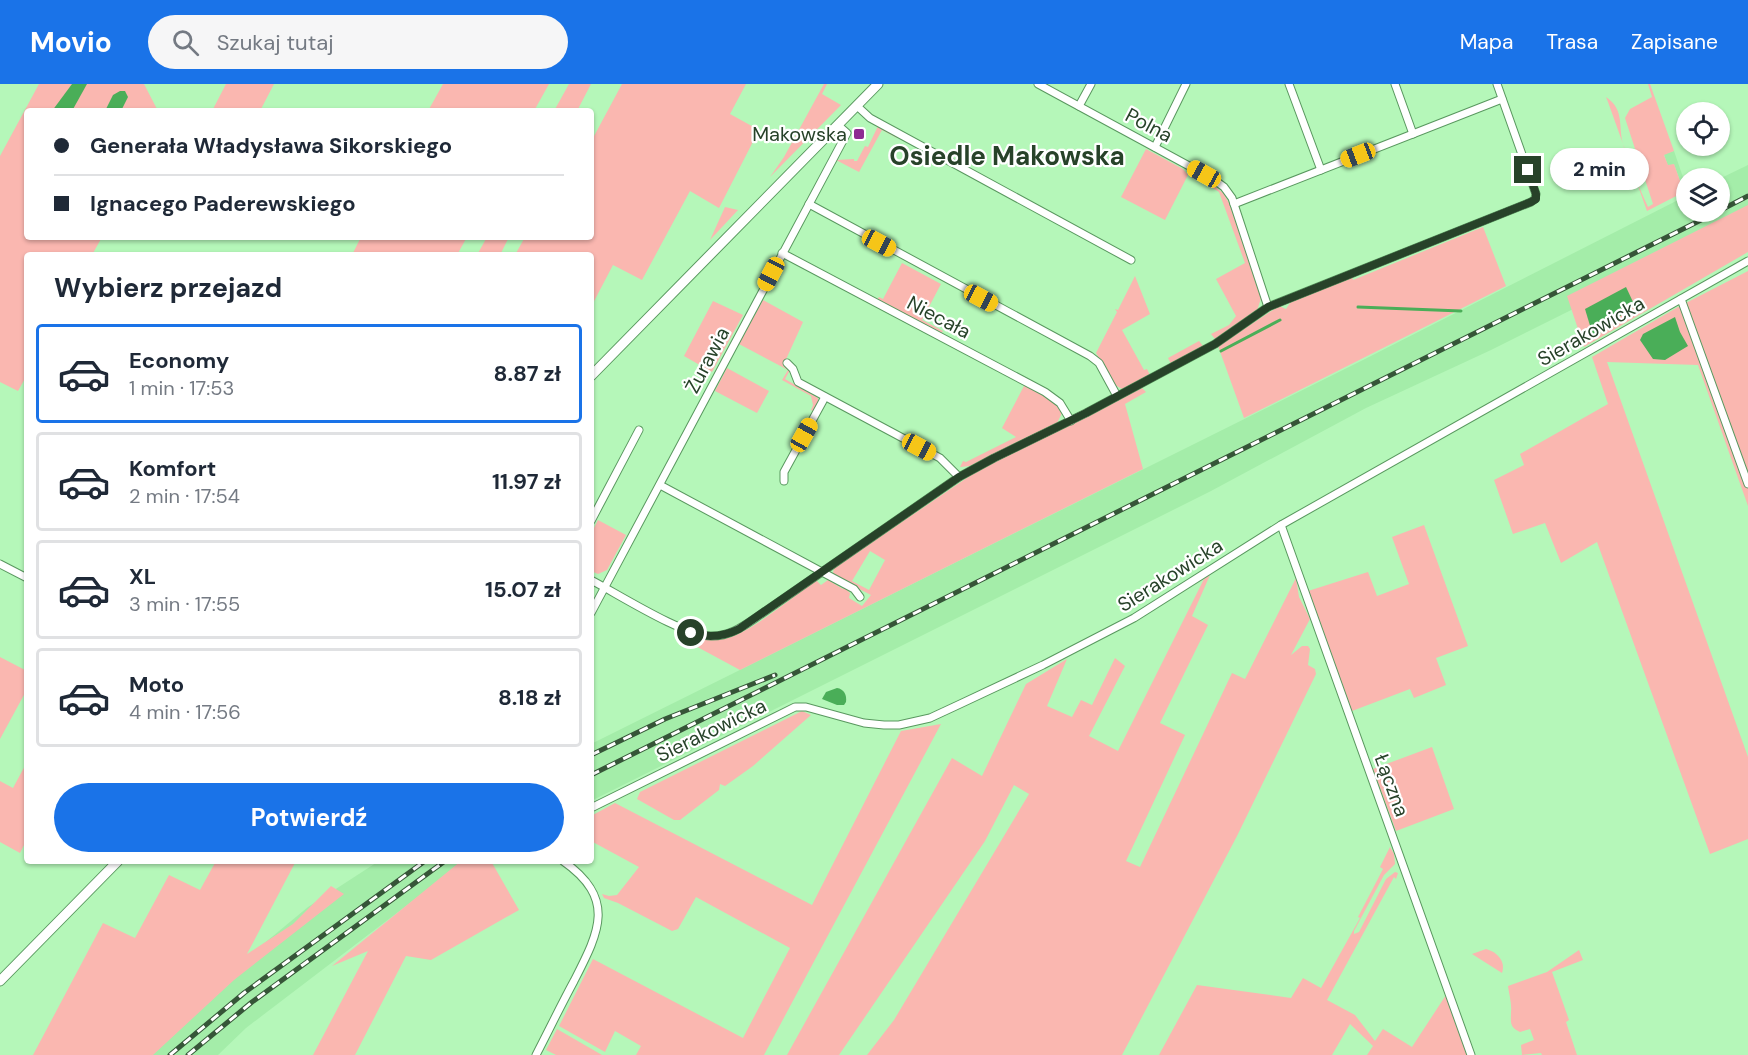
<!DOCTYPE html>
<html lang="pl">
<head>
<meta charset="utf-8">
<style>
	body { margin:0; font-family:"DM Sans",sans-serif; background:#f6f6f7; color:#1f2937; height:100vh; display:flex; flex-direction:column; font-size:22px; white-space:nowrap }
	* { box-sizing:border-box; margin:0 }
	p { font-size:20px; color:#747a83 }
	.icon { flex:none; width:33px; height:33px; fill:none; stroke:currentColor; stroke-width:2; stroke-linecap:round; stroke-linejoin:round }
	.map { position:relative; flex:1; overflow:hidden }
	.details { position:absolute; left:24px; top:168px; width:570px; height:612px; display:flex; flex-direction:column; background:#fff; border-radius:6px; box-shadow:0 2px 4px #0004 }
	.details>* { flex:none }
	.hud { position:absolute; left:24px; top:24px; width:570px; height:132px; border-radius:6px; box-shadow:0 2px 4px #0004; display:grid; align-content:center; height:132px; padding:0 30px; background:#fff }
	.buttons { position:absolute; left:1676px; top:18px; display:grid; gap:12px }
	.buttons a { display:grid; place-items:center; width:54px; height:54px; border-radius:50%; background:#fff; box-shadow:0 2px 4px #0004; font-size:30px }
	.end { position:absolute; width:27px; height:27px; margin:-14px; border:8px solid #274229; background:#fff; box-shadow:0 0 0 3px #fff }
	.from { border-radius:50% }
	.bubble { position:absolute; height:42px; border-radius:21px; background:#fff; box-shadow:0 2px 4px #0004; font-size:20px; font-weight:700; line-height:42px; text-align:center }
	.car { position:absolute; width:18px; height:36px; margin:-18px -9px; border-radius:8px; box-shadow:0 0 4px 2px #0007; background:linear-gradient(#f5c518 24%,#345 0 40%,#f5c518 0 76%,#345 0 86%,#f5c518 0) }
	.hud b { display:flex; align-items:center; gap:21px; height:57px; font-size:22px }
	.hud b+b { border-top:2px solid #e0e1e3 }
	.hud i { width:15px; height:15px; background:#1f2937 }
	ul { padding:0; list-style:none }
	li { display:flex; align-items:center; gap:18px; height:99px; margin:0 12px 9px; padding:0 18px; border:3px solid #e0e1e3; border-radius:6px }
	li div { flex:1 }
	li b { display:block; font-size:22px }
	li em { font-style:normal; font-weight:700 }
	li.active { border-color:#1a73e8 }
	li>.icon { width:54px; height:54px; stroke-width:1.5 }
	h2 { padding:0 30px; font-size:27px; line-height:72px }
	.button { display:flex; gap:12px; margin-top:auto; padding:12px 30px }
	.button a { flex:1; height:69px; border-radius:36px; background:#1a73e8; color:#fff; font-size:24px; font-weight:700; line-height:69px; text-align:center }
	header { display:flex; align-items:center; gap:36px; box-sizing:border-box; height:84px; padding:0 30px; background:#1a73e8; color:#fff }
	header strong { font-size:28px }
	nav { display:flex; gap:33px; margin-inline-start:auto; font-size:21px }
	.search { width:420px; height:54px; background:#f6f6f7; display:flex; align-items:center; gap:15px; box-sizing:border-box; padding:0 21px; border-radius:33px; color:#747a83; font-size:22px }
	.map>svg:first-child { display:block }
</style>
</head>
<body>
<header>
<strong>Movio</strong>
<div class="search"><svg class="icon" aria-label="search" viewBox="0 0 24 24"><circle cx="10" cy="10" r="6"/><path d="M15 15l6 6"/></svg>Szukaj tutaj</div>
<nav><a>Mapa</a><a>Trasa</a><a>Zapisane</a></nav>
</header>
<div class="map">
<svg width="1748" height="971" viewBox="0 0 1748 971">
	<rect width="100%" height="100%" fill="#b5f7b9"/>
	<!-- built -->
	<g fill="#a4eda9">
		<polygon points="1674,67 1686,102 1686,107 1684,108 1674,80 1668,82 1664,70"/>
		<polygon points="1748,81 1748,138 1491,266 1366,324 1211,407 591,717 591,660 1365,275 1686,112 1686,128 1719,128 1719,95"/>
		<polygon points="379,777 465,777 246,944 218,971 144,971 227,890 308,823"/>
	</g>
	<!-- green -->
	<g fill="#fab7b0" fill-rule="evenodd">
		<polygon points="39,0 144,0 158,27 27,27 27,153 102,153 92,171 27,171 27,291 18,307 0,298 0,72"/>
		<polygon points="226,0 274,0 260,27 212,27"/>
		<polygon points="443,0 549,0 534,27 428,27"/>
		<polygon points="569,0 591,0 577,27 554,27"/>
		<polygon points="622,0 746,0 730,30 759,46 719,124 690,107 642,196 613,181 591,223 591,171 515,171 525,153 591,153 591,54 593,54"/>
		<polygon points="824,0 827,0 822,10 841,21 770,93 784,73"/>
		<path d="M1648,0H1650L1674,67L1664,71L1668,81L1674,80L1684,108L1647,127L1608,18L1606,13C1625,26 1618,42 1623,60C1628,79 1640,105 1648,123L1653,120L1625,34L1630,25L1652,13Z"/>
		<polygon points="878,42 898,53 897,54 882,46 859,88 836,76 854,75 854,77 857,77 865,62 868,63"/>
		<polygon points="1146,65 1183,85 1188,91 1165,136 1121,113"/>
		<polygon points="1208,97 1223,109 1229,119 1261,214 1257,227 1215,255 1211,250 1229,241 1236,232 1216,195 1245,179 1219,108 1205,99"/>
		<polygon points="1748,121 1748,168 1584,263 1567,212"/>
		<polygon points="725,123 738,126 710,156"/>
		<polygon points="1483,143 1506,202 1244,334 1218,262 1279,222 1286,225 1292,216 1352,193 1353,196"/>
		<polygon points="361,153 467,153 457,171 352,171"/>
		<polygon points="487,153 509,153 500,171 477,171"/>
		<polygon points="902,179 941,200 922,236 943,247 941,250 877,216 879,213 883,215"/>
		<polygon points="1748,187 1748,422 1698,281 1607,278 1748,673 1748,755 1710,770 1597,458 1561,479 1545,439 1513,450 1494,396 1524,381 1520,370 1608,320 1592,273 1678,223"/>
		<polygon points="1135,192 1150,230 1122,246 1144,286 1147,285 1150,291 1122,305 1115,301 1096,269 1117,228 1115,225 1118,226"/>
		<polygon points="763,216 803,238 783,282 790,286 785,295 818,314 818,318 813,327 811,326 813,321 811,312 782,296 788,286 739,260"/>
		<polygon points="713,217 743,231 712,288 684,272"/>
		<polygon points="1199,257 1203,262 1171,280 1168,274"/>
		<polygon points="727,284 769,307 757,329 715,307"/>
		<polygon points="1025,300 1056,319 1062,329 1057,339 970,382 960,383 963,377 966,378 1016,353 1002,344"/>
		<path d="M1142,304L1146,308L1125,320L1143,385L740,586L690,559C702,552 717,558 731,553C756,544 793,513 816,496L821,501L828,496L843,505L844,503L850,509L849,514L862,522L871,511L836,493L833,489L834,484L977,387ZM870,467L885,476L869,506L852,497Z"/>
		<polygon points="598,436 626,451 607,486 598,490 591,487 591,450"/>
		<polygon points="1424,441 1468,562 1436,574 1446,601 1414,614 1410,605 1352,627 1308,507 1368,488 1377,512 1409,500 1392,453"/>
		<polygon points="1210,491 1192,532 1208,541 1160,639 1185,651 1126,777 1140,783 1232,589 1245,595 1296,494 1299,513 1310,535 1291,571 1302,562 1308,562 1310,565 1308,581 1315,585 1316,590 1237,752 1122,971 867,971 894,936 1029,710 1014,701 985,757 839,971 787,971 952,674 982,692 1026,600 1067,575 1047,622 1072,633 1081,616 1092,621 1115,574 1125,582 1089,652 1118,667 1204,495"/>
		<polygon points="0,573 27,587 27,609 25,609 0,655"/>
		<polygon points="802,627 811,631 753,682 725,702 720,700 719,706 680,736 674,736 637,715 640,708"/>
		<polygon points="941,640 764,971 636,971 641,962 615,947 605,968 559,942 593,875 743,954 790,864 696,813 678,845 672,847 618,819 604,814 602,810 609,812 617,811 639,783 591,757 591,732 615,719 812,821 901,647"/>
		<polygon points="1432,663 1454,725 1396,747 1373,685"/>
		<polygon points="27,678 27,755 20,769 0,758 0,697 13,704"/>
		<polygon points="1390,763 1394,770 1395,780 1384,791 1354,847 1354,850 1359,848 1386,795 1395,788 1398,789 1396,795 1394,793 1327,916 1355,931 1375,957 1383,945 1412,963 1446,911 1467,971 1367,971 1373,962 1350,940 1332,971 1159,971 1197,901 1291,914 1303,894 1321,904 1360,834 1358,833 1383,785 1380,783"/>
		<polygon points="216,777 296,777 247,870 293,840 331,802 344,810 234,896 153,971 33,971 103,839 135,854 169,791 200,806"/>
		<polygon points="461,777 491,777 519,826 431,876 406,872 355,971 313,971 368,867 332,882"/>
		<path d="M1486,865C1497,868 1506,877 1502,889L1472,870Z"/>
		<path d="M1579,866L1583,876L1552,888L1569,936L1566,938L1577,971H1542L1541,969L1522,971L1521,961L1534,956L1530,945L1520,948C1509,943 1511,938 1511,928C1512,920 1509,910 1508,902L1547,888Z"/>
		<polygon points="557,945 602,971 556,971 546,966"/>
	</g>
	<!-- water -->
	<g fill="#4aae58">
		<polygon points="72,0 87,0 72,27 52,27"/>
		<polygon points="120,7 125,7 128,13 121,27 105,27 113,11"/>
		<polygon points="1626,203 1634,220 1594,255 1585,225"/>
		<polygon points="1675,233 1680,248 1688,262 1665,276 1653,275 1640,256 1643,250"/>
		<path d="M837,604C844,605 847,611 846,618L844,621H837L822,615L826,608Z"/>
	</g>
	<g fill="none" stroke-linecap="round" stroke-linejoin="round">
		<!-- stream -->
		<g stroke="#4aae58" stroke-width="3">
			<polyline points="1358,223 1461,227"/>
			<polyline points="1221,267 1280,236"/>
		</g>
		<!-- minor casing -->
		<g stroke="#59985f" stroke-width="9">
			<g id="minor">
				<polyline points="1038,0 1213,95 1224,103 1232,114 1268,223"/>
				<polyline points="1289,0 1321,86"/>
				<polyline points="1395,0 1413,50"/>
				<polyline points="857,22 870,34 1131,176"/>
				<polyline points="1079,22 1091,0"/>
				<polyline points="1155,63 1186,0"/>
				<polyline points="809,120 1090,272 1099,279 1117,312"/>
				<polyline points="1234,120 1502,15"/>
				<polyline points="782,169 1045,308 1060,319 1071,337"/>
				<polyline points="1681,215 1748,400"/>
				<polyline points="787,279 793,285 798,298 940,374 959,393"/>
				<polyline points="784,397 784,388 825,313"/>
				<polyline points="660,401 822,488 854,505 860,513"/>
				<polyline points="591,437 639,346"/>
				<polyline points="1281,441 1471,971"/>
				<polyline points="0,480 27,494"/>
				<path d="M591,496C618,510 685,553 712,552C729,552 741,544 754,535L959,393L994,374L1086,329L1215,260L1268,223L1531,118L1535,115L1536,110L1497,0"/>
				<polyline points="591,529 847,49 838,41"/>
				<polyline points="591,724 795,623 806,623 864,639 884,641 899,641 930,634 958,621 1043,581 1134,534 1281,441 1748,177"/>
				<path d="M536,971C549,946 561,921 574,897C599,848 617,815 563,777"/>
			</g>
		</g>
		<!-- tertiary casing -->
		<g stroke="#59985f" stroke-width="11">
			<g id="tertiary">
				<polyline points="591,292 878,0"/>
				<polyline points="0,897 118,777"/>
			</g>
		</g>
		<!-- minor -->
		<use href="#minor" stroke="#fff" stroke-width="7"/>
		<!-- tertiary -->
		<use href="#tertiary" stroke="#fff" stroke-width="9"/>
		<!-- rail casing -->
		<g stroke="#365538" stroke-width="5">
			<g id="rail">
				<polyline points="1719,127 1748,112"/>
				<polyline points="591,671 665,635 775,591"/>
				<polyline points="591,691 1717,128"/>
				<polyline points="170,971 244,909 425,777"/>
				<polyline points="188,971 252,918 445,777"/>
			</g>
		</g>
		<!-- rail -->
		<use href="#rail" stroke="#fff" stroke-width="3" stroke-dasharray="9" stroke-linecap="butt"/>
	</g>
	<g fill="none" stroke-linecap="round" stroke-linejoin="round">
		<!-- route -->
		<path stroke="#274229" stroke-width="8" d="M691,549C707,554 723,553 739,545L959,393L994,374L1086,329L1215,260L1268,223L1531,118L1536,115V110L1528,86"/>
	</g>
	<!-- markers -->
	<rect fill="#8e2a92" stroke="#fff" stroke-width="2" x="853" y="44" width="12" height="12" rx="3"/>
	<g text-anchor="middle" stroke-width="4.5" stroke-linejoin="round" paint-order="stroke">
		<!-- street labels -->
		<g font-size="20" fill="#274229" stroke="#fff">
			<text transform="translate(1149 41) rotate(28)" y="7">Polna</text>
			<text transform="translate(939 233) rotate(28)" y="7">Niecała</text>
			<text transform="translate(1591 247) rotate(-30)" y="7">Sierakowicka</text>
			<text transform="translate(707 276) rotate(-62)" y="7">Żurawia</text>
			<text transform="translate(1170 491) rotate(-32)" y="7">Sierakowicka</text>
			<text transform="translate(711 646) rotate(-26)" y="7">Sierakowicka</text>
			<text transform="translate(1392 701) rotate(70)" y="7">Łączna</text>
		</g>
		<!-- poi labels -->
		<g font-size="20" fill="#274229" stroke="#fff" text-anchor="end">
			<text x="847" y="57">Makowska</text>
		</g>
		<!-- district labels -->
		<g font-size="26" font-weight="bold" fill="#274229" stroke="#fff">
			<text x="1007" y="81">Osiedle Makowska</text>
		</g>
	</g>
</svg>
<div class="buttons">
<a><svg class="icon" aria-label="locate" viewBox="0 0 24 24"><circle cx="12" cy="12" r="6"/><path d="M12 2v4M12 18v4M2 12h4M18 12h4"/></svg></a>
<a><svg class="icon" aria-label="layers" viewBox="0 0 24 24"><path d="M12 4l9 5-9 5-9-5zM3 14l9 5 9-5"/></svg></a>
</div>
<i class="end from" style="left:691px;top:549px"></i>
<i class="end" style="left:1528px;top:86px"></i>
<div class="bubble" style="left:1550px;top:64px;width:99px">2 min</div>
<i class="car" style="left:1358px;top:71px;rotate:249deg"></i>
<i class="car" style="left:1204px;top:90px;rotate:299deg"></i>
<i class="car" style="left:879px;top:159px;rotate:118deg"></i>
<i class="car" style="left:771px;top:190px;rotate:208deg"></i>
<i class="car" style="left:981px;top:214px;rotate:118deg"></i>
<i class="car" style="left:804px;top:351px;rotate:29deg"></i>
<i class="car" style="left:919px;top:363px;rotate:118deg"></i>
<div class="hud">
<b><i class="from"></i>Generała Władysława Sikorskiego</b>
<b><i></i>Ignacego Paderewskiego</b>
</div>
<section class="details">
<h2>Wybierz przejazd</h2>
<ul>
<li class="active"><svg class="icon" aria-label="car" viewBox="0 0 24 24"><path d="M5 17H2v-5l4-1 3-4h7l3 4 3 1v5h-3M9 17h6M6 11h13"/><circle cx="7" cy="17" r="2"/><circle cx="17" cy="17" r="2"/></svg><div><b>Economy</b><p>1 min · 17:53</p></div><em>8.87 zł</em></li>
<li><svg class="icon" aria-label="car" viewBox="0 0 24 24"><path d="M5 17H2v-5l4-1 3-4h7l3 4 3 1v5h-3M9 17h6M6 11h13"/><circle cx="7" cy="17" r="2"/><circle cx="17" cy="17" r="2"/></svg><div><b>Komfort</b><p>2 min · 17:54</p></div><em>11.97 zł</em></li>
<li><svg class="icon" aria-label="car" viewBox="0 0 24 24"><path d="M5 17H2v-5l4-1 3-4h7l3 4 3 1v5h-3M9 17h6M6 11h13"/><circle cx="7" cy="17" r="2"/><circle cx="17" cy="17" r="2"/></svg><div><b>XL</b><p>3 min · 17:55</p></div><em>15.07 zł</em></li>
<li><svg class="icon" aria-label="car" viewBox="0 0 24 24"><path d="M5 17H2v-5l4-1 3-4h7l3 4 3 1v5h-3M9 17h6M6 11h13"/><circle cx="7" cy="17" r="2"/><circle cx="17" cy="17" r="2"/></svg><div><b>Moto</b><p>4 min · 17:56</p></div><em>8.18 zł</em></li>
</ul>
<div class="button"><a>Potwierdź</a></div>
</section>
</div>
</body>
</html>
